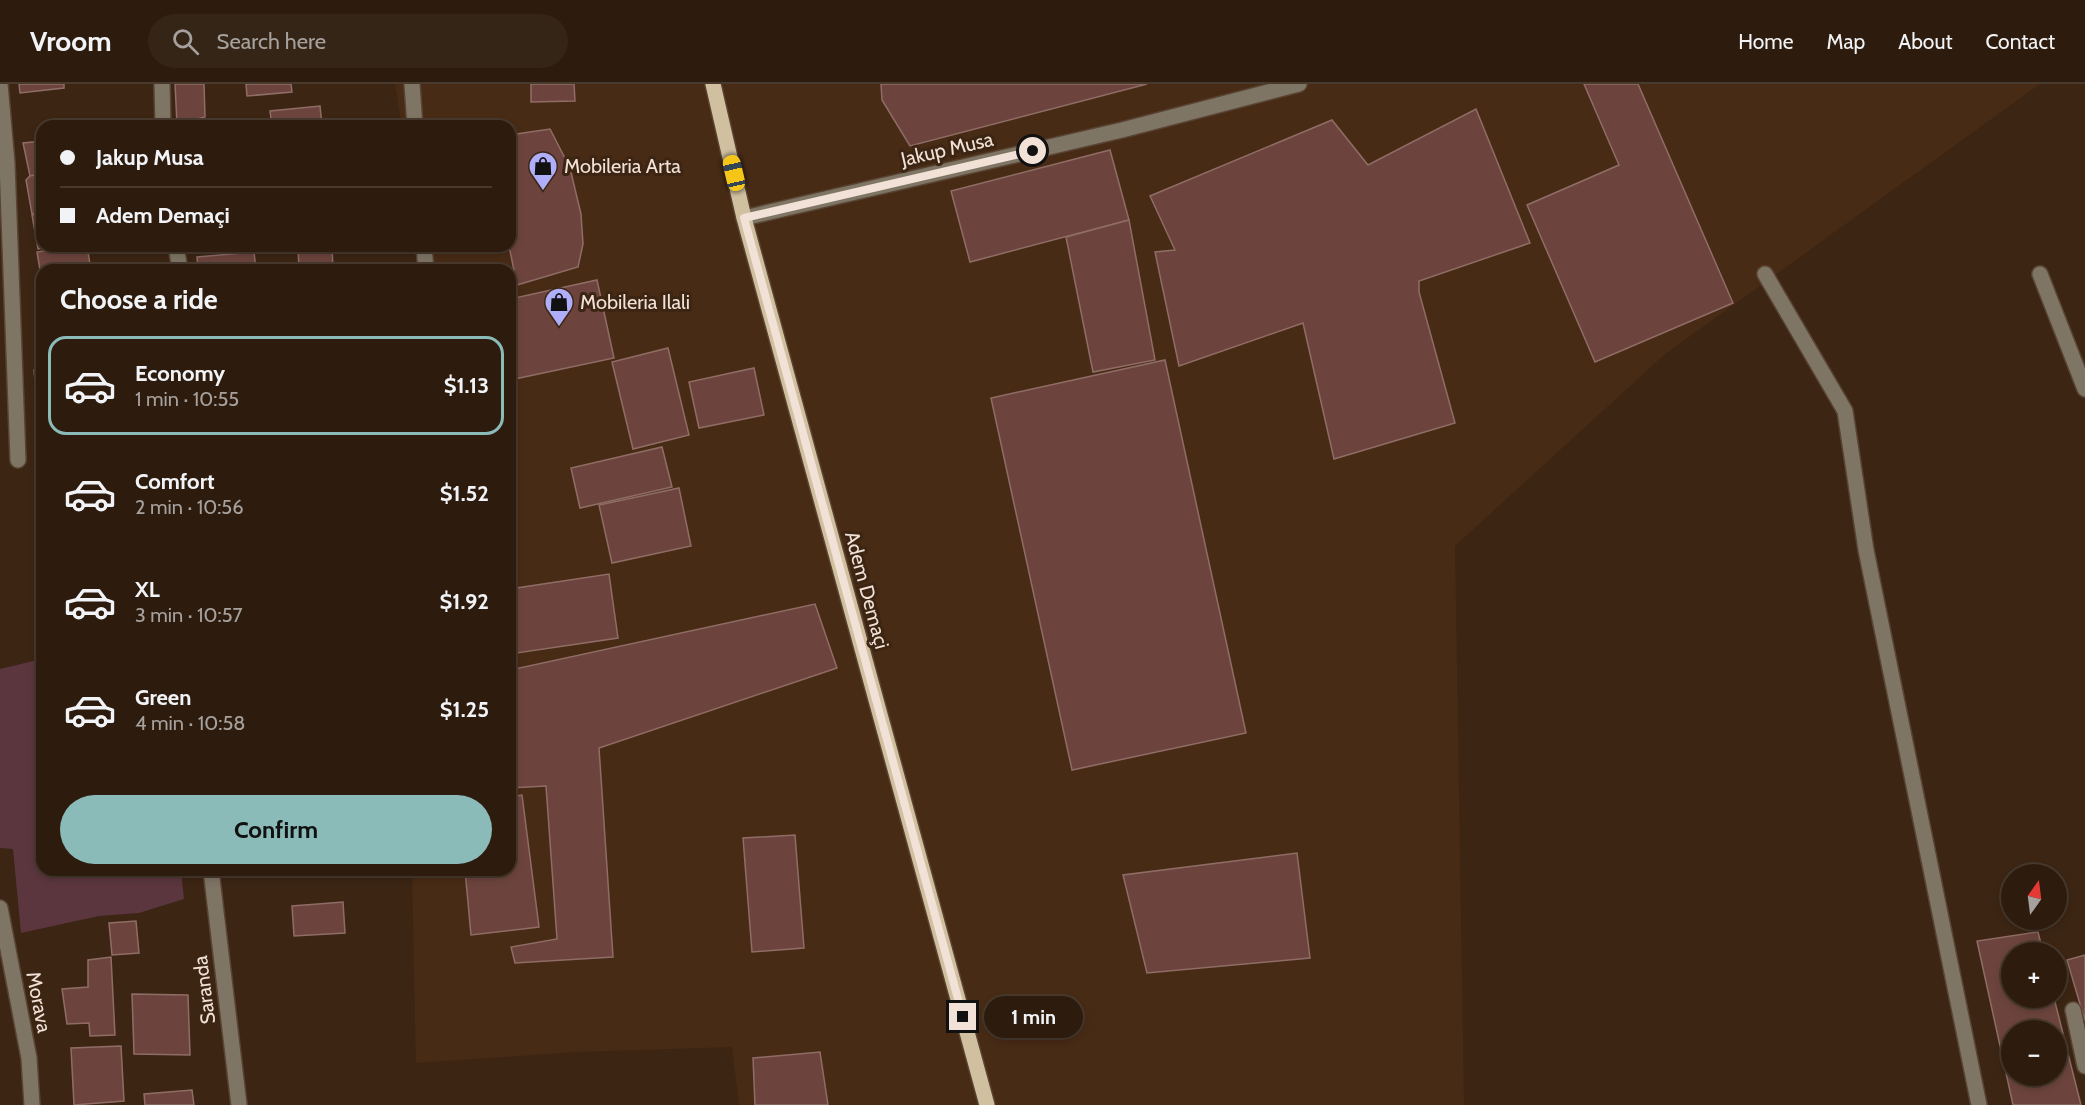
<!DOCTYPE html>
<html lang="en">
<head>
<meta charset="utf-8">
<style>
	body { margin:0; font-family:Cabin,sans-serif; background:#352517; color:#f1f3f6; height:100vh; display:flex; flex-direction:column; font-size:22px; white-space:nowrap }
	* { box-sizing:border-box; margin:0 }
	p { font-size:20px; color:#a7a19e }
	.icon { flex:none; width:33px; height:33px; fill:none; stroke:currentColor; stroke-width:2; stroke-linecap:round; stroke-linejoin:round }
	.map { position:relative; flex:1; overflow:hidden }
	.sheet { position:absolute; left:36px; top:180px; width:480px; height:612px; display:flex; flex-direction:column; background:#2d1c0e; border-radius:18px; box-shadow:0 3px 9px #0003,0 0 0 2px #483a2e }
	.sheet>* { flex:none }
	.top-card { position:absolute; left:36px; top:36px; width:480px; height:132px; border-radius:18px; box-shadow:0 3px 9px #0003,0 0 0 2px #483a2e; display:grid; align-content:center; height:132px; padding:0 24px; background:#2d1c0e }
	.needle { width:39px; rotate:14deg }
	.buttons { position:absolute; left:2001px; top:780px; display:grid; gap:12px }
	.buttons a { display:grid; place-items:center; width:66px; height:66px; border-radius:50%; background:#2d1c0e; box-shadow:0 3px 9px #0003,0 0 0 2px #483a2e; font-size:30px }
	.end { position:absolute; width:27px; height:27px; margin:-14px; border:8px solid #f1e1d6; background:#111; box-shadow:0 0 0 3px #111 }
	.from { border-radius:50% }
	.bubble { position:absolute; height:42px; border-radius:21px; background:#2d1c0e; box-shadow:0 3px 9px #0003,0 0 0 2px #483a2e; font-size:20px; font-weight:700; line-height:42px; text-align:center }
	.car { position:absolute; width:18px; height:36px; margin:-18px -9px; border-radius:8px; box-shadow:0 0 4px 2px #0007; background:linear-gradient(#f5c518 24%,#345 0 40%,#f5c518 0 76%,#345 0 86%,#f5c518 0) }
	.top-card b { display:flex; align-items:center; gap:21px; height:57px; font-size:22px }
	.top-card b+b { border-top:2px solid #483a2e }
	.top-card i { width:15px; height:15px; background:#f1f3f6 }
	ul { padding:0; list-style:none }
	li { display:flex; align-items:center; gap:18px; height:99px; margin:0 12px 9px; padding:0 12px; border:3px solid transparent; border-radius:18px }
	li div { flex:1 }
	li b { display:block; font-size:22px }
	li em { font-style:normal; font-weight:700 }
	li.selected { border-color:#8bbbb9 }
	li>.icon { width:54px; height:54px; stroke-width:1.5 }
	h2 { padding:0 24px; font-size:27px; line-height:72px }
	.button { display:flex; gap:12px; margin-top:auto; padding:12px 24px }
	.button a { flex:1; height:69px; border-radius:36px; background:#8bbbb9; color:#111; font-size:24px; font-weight:700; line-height:69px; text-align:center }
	header { display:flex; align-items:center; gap:36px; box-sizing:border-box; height:84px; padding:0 30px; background:#2d1c0e; border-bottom:2px solid #483a2e }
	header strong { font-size:28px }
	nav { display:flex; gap:33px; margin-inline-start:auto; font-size:21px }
	.search { width:420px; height:54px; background:#352517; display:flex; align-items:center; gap:15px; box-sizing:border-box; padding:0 21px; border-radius:33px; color:#a7a19e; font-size:22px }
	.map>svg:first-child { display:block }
</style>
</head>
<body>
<header>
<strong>Vroom</strong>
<div class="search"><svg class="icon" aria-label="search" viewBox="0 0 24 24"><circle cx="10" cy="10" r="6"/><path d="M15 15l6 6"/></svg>Search here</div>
<nav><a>Home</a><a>Map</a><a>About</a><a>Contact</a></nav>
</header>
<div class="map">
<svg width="2085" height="1021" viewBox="0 0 2085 1021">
	<rect width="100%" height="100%" fill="#3c2513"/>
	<!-- built -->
	<polygon fill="#482b15" points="395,0 2040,0 1664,271 1455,462 1464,1021 739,1021 732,963 575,968 416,979 412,786 510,786 510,186 427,186 423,162 510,162 510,42 402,42"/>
	<!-- green -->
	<polygon fill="#5b363f" points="42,575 42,786 181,786 184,815 139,829 99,832 21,849 13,765 0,764 0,585"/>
	<!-- building -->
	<g fill="#6c443d" stroke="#8f6d66" stroke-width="1.5" fill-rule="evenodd">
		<polygon points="19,0 64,0 64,4 20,9"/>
		<polygon points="175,0 204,0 205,33 177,40"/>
		<polygon points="246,0 291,0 292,8 247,12"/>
		<polygon points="531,0 574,0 575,17 531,18"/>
		<polygon points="881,0 1147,0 910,62 882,16"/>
		<polygon points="1584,0 1638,0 1733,219 1595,278 1527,121 1619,81"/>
		<polygon points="320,22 322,42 272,42 270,27"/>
		<polygon points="1476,25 1530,159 1419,197 1419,208 1455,339 1334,375 1303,239 1179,282 1155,168 1175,166 1150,112 1332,36 1368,81"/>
		<polygon points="550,45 570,84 581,130 583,160 578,183 517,201 509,162 510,51"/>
		<polygon points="42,57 42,90 30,92 23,59"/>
		<polygon points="1110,66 1129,136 970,178 951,107"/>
		<polygon points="42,90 42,128 32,130 26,96 30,92"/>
		<polygon points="42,130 42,162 59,162 38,165 32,131"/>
		<polygon points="1129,136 1155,276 1093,288 1066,153"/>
		<polygon points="74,162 87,162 91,186 42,186 42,198 37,168"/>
		<polygon points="332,162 333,186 299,186 298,163"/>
		<polygon points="254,168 256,186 198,186 197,173"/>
		<polygon points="597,196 614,274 510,296 510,215"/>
		<polygon points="668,264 689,351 633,365 612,278"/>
		<polygon points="1165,276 1246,649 1072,686 991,314"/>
		<polygon points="754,284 764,331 699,344 689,298"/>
		<polygon points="42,285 42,319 37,319 34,286"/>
		<polygon points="662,363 672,403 580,424 571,384"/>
		<polygon points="679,404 691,462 612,479 599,421"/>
		<polygon points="609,490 618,554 510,570 510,505"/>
		<polygon points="815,520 837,584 599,664 613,873 515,879 511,863 557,855 546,702 510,704 510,586"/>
		<polygon points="522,711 539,843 471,851 465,786 510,786 510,713"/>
		<polygon points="795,751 804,864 752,868 743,754"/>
		<polygon points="1297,769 1310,874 1147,889 1123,791"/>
		<polygon points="343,818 345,849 294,852 292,822"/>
		<polygon points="136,837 139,869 112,871 109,839"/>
		<path d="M2038,848L2043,868H2012V914H2054L2081,1021H2013L1977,857ZM2012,946H2056V992H2012Z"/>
		<polygon points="2085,871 2085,937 2067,876"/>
		<polygon points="111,873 115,951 90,952 89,939 67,940 62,905 88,903 88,876"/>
		<polygon points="132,910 188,911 190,971 134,970"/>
		<polygon points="121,962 124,1017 74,1021 71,964"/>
		<polygon points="820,968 828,1021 755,1021 753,974"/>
		<polygon points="192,1006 194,1021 145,1021 144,1010"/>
	</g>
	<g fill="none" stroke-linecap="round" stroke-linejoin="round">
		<!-- minor casing -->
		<g stroke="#594332" stroke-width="18">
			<g id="minor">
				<polyline points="0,0 7,79 18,376"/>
				<polyline points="162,0 163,42"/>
				<polyline points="412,0 415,42"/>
				<polyline points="744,134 1122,46 1299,0"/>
				<polyline points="176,162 180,186"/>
				<polyline points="424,162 426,186"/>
				<polyline points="1765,190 1845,327 1866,466 1979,1021"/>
				<polyline points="2040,190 2085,305"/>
				<polyline points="211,786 239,1021"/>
				<polyline points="0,824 29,974 32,1021"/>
				<polyline points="2073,926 2085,982"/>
			</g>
		</g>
		<!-- major casing -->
		<g stroke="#594332" stroke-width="18">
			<polyline id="major" points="713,0 744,134 987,1021"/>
		</g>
		<!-- minor -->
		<use href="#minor" stroke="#7e7565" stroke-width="15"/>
		<!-- major -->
		<use href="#major" stroke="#d1c09f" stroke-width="15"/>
	</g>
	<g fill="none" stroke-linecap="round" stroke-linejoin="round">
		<!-- route -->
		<polyline stroke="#f1e1d6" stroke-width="8" points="963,933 744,134 1033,67"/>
	</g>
	<!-- icons -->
	<defs>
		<g id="shop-pin" transform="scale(1.5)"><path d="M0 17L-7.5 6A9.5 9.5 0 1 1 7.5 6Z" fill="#afaefa" stroke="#3c2513"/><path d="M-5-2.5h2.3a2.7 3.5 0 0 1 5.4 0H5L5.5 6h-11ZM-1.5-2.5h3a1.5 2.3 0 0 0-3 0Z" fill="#111"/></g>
	</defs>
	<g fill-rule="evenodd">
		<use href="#shop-pin" x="543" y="82"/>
		<use href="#shop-pin" x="559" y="218"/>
	</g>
	<g text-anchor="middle" stroke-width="6" stroke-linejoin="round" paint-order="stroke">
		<!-- street labels -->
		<g font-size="20" fill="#f1e1d6" stroke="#3c2513">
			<text transform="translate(947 65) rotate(-13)" y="7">Jakup Musa</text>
			<text transform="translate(867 506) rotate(75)" y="7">Adem Demaçi</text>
			<text transform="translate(204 906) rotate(-97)" y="7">Saranda</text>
			<text transform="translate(39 918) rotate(79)" y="7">Morava</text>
		</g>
		<!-- poi labels -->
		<g font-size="20" fill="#f1e1d6" stroke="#3c2513" text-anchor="start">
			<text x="564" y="89">Mobileria Arta</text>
			<text x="580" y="225">Mobileria Ilali</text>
		</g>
	</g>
</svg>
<div class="buttons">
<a><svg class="needle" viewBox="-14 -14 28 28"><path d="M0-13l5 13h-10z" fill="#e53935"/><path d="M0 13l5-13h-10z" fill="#a7a19e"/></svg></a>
<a>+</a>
<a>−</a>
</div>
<i class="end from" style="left:1033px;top:67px"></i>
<i class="end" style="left:963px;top:933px"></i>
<div class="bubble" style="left:984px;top:912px;width:99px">1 min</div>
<i class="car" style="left:734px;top:89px;rotate:347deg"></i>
<div class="top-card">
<b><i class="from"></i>Jakup Musa</b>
<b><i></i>Adem Demaçi</b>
</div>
<section class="sheet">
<h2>Choose a ride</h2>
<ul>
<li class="selected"><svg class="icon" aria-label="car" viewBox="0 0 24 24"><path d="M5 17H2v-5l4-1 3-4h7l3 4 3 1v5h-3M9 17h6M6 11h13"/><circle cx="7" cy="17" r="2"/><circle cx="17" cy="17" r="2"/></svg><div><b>Economy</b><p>1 min · 10:55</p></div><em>$1.13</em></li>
<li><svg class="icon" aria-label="car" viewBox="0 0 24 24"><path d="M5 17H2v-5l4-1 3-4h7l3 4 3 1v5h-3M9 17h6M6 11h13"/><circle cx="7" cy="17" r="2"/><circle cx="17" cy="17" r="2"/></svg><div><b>Comfort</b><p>2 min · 10:56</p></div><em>$1.52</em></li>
<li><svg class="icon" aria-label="car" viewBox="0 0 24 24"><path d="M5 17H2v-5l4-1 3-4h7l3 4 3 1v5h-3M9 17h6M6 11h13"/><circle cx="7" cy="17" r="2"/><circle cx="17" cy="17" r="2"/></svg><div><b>XL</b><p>3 min · 10:57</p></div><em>$1.92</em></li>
<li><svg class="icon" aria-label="car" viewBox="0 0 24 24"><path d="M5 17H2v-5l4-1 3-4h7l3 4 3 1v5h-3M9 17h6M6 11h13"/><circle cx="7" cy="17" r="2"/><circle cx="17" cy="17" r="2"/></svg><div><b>Green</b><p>4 min · 10:58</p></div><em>$1.25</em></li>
</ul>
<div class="button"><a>Confirm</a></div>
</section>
</div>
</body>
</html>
